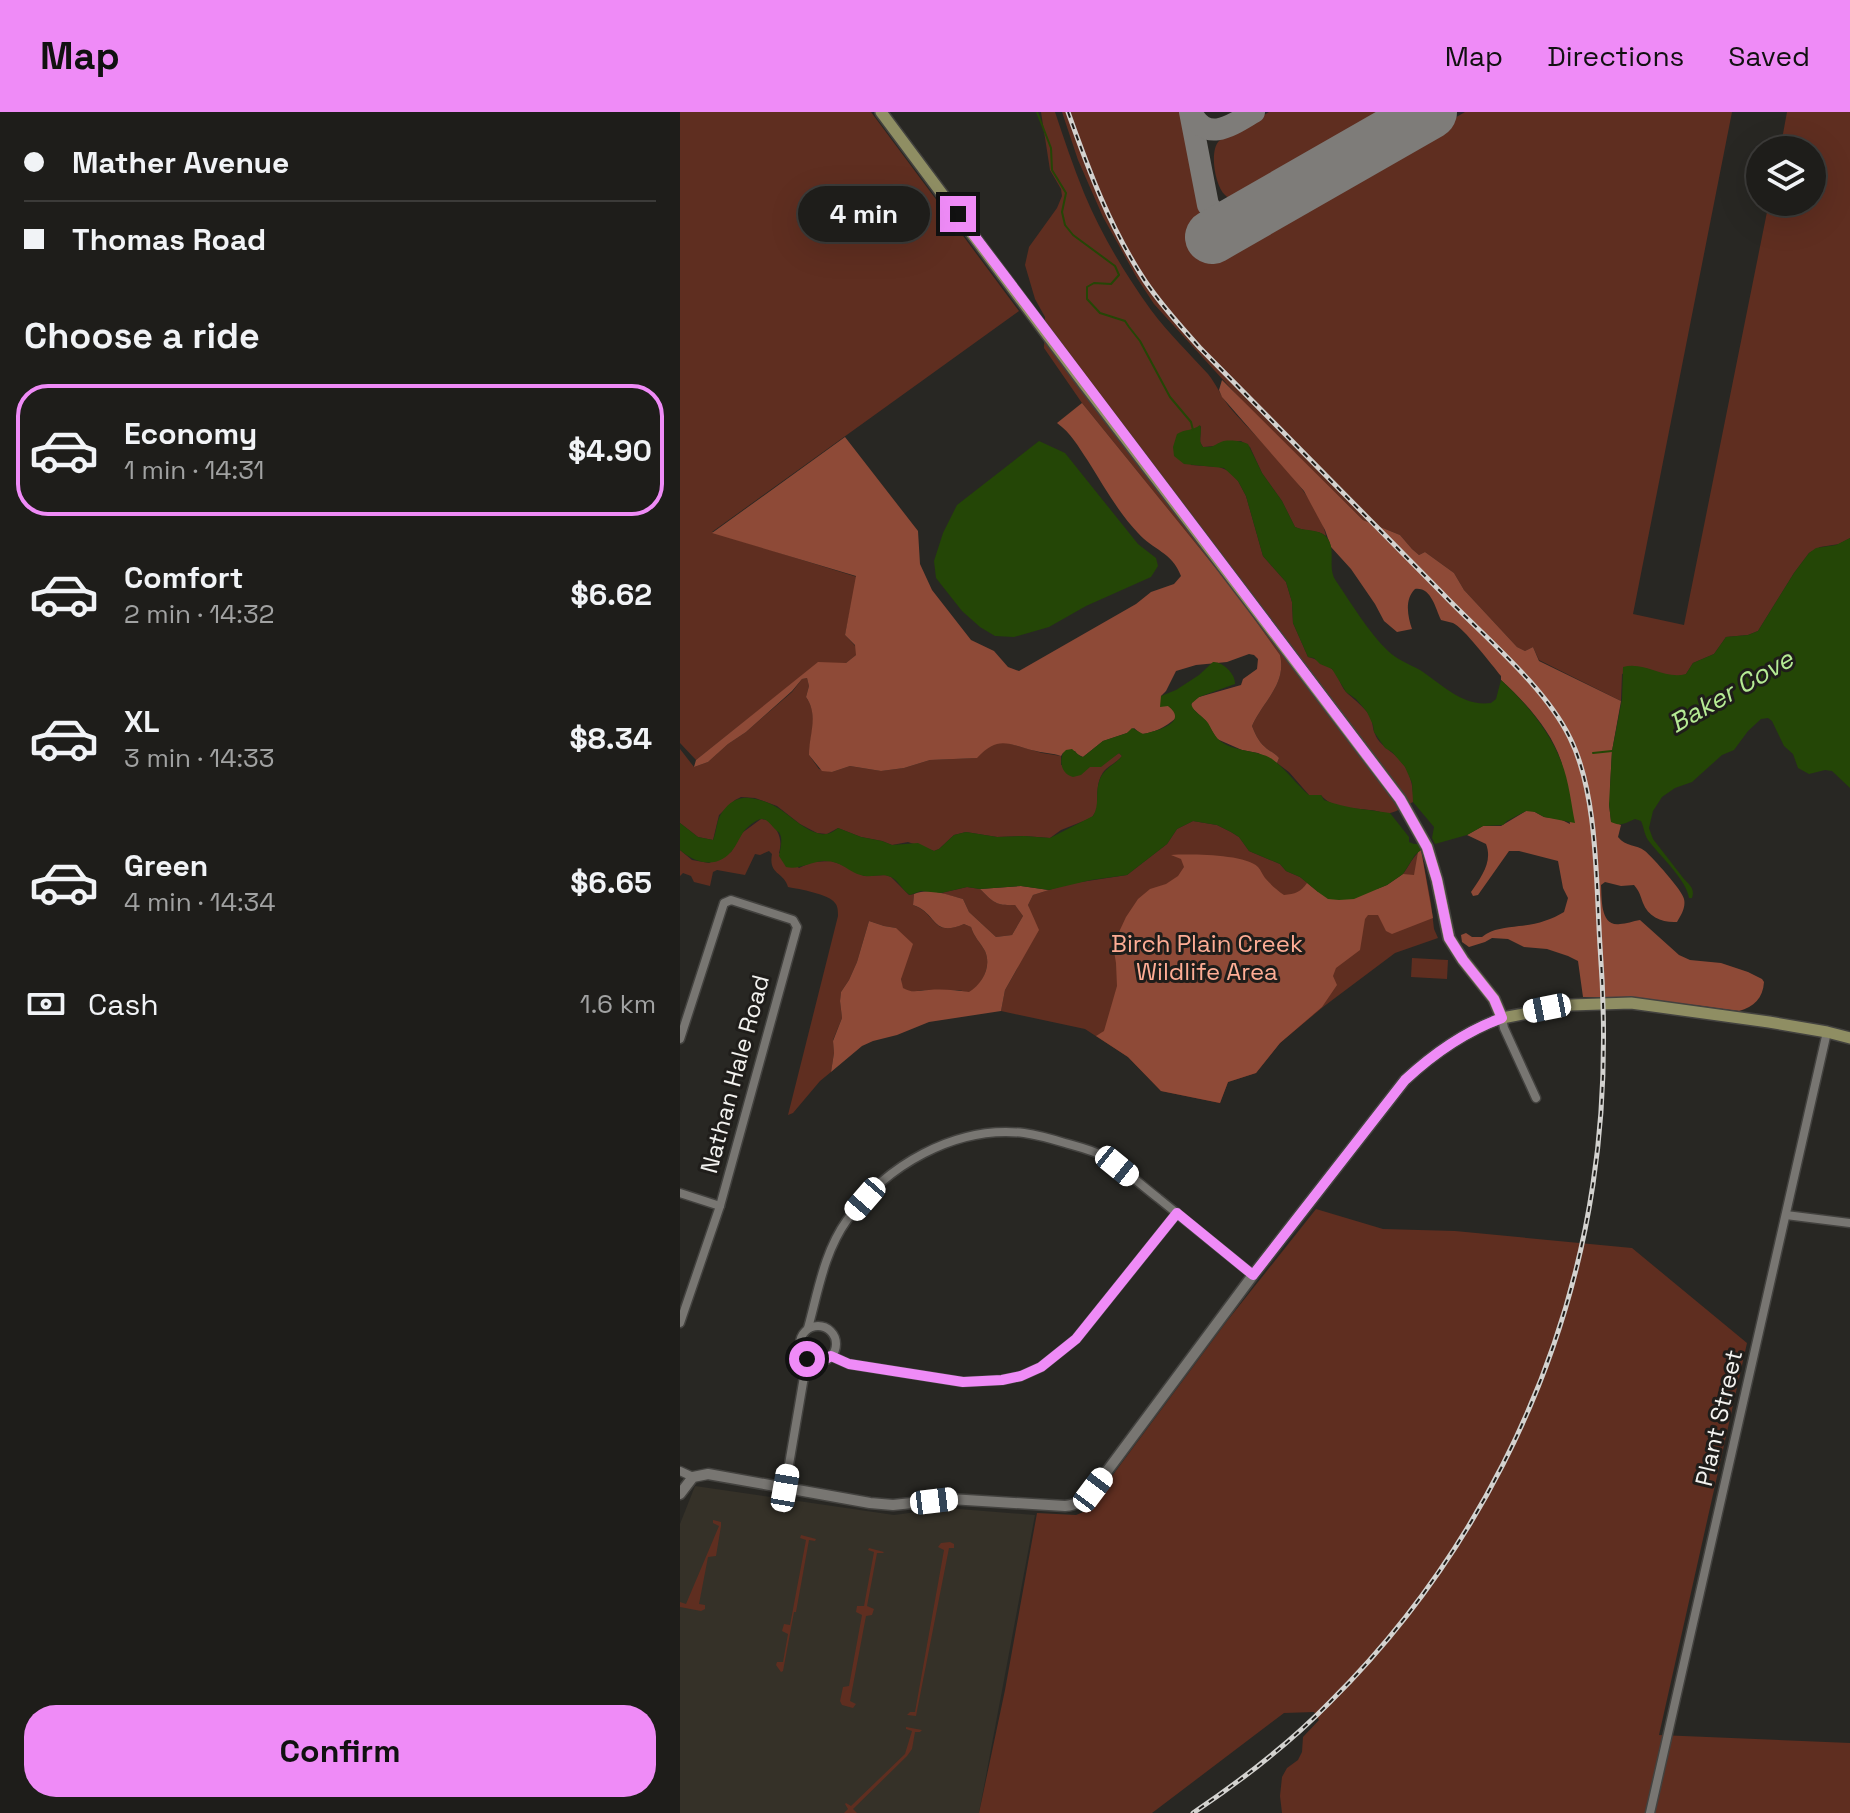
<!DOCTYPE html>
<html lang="en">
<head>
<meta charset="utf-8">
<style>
	body { margin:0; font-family:"Space Grotesk",sans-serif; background:#262623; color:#f1f3f6; height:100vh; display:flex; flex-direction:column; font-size:30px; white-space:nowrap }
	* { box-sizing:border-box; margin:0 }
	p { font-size:26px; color:#a1a2a2 }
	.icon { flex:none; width:44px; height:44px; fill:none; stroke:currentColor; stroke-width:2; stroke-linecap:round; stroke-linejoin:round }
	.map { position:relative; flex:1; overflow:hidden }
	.side { display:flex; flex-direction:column; background:#1e1d1a; width:680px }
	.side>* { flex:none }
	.guide { display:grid; align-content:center; height:176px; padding:0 24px; background:#1e1d1a }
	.fabs { position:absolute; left:1066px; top:24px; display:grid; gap:16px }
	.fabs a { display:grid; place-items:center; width:80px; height:80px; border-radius:50%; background:#1e1d1a; box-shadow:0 8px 32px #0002,0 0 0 2px #3c3b39; font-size:40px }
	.end { position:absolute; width:36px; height:36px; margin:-18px; border:10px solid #ef8bf7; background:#111; box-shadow:0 0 0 4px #111 }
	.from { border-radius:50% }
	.bubble { position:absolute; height:56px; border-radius:28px; background:#1e1d1a; box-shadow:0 8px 32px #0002,0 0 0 2px #3c3b39; font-size:26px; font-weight:800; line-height:56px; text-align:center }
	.car { position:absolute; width:24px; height:48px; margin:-24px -12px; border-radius:10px; box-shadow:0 0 6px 2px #0007; background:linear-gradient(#fff 24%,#345 0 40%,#fff 0 76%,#345 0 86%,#fff 0) }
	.guide b { display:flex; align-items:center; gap:28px; height:76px; font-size:30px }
	.guide b+b { border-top:2px solid #3c3b39 }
	.guide i { width:20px; height:20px; background:#f1f3f6 }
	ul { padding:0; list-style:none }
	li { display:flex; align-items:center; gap:24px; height:132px; margin:0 16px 12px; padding:0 8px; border:4px solid transparent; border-radius:32px }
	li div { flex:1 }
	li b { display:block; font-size:30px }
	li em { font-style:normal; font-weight:800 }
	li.active { border-color:#ef8bf7 }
	li>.icon { width:72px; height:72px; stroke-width:1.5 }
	h2 { padding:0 24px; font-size:36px; line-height:96px }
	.pay { display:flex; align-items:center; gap:20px; height:88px; padding:0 24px; font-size:30px }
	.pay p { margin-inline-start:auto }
	.action { display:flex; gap:16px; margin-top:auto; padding:16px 24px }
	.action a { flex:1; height:92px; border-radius:32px; background:#ef8bf7; color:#111; font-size:32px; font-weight:800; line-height:92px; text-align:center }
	header { display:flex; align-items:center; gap:48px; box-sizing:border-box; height:112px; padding:0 40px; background:#ef8bf7; color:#111 }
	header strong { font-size:38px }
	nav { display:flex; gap:44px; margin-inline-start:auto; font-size:28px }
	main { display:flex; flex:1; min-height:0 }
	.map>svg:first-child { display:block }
</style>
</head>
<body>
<header>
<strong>Map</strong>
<nav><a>Map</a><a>Directions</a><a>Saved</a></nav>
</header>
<main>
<section class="side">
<div class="guide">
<b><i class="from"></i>Mather Avenue</b>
<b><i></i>Thomas Road</b>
</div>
<h2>Choose a ride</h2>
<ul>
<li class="active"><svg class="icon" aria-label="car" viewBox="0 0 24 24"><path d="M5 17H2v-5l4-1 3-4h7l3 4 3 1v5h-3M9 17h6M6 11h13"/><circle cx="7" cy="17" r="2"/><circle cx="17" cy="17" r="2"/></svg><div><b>Economy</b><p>1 min · 14:31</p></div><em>$4.90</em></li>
<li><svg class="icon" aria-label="car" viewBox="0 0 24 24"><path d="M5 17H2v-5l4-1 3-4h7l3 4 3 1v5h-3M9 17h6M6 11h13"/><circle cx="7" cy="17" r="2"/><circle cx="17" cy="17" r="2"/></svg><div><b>Comfort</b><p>2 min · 14:32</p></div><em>$6.62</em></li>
<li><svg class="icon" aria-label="car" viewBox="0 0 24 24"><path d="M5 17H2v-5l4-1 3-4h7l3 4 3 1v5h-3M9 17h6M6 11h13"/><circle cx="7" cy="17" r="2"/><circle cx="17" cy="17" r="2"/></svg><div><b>XL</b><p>3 min · 14:33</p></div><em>$8.34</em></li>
<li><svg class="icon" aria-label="car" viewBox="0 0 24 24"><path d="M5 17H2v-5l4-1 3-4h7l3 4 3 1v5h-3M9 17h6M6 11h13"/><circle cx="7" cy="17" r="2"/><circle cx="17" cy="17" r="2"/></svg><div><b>Green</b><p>4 min · 14:34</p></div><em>$6.65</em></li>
</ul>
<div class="pay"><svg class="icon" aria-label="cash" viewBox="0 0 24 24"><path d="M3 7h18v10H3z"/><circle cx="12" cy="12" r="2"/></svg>Cash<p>1.6 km</p></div>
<div class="action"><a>Confirm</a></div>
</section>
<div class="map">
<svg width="1170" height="1701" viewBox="0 0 1170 1701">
	<rect width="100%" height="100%" fill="#282723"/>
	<!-- built -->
	<polygon fill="#353128" points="15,1374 214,1403 267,1396 355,1403 299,1701 0,1701 0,1412"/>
	<!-- green -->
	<g fill="#5f2e20">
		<polygon points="0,0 191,0 339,199 32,420 177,465 165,523 177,536 176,543 166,551 138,551 16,648 0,631"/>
		<path d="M361,0H375C384,27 393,54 404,81C421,122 445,162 471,198C488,221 509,241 528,262C537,273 542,287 552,298C580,330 638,383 646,424C637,417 625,420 615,415L602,389L582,361L570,335L561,329H545L535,334L523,335L520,330L521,314L514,318L506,319L511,353L539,355L549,359L558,369L566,384L583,444L606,470L612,490L613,511L628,545C635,546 650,554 655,560C660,567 661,576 668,582C675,588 684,595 690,604C693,610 692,616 695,622C697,629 705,635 711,640C728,652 734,670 733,690C727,693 717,700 710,701C704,702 696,698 690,698C674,696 652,697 641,683H629L609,660L597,651L599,646C595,641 589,639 585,635C578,629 575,621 572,614C583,589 607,572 600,543L556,481L402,291L364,236L365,205L355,187L345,153L349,135L377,96L382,84L381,77L370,58Z"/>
		<polygon points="382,0 501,0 520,102 541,141 785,0 1052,0 953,502 1004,513 1089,90 1132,90 1132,38 1100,38 1107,0 1170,0 1170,426 1159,432 1140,435 1129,441 1114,461 1078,519 1068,523 1046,525 1034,542 1013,551 1006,562 1003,564 988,564 965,556 942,562 941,589 859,548 853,535 845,539 837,535 784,478 774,461 745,440 739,443 732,437 720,423 683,408 566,293 474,192 457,166 423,105 398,48"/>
		<path d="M589,0H714L563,87C556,87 550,88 545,83C535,74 529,39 539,29C552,18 574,9 589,0Z"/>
		<path d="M127,566L129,574L126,585C139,604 130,622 129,643L139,657L152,660L170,654L201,659L224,656L250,648L296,646L310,633L324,630L362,641L381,644V653L418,655L439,641L442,644C437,650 432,652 426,657C415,668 418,684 417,698L412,705L406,708L381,718L370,726L344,724L317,725L286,720L274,723L259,737L254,739L228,730L212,733L202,729L181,725L158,716L147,722L137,721L120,712L97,694L75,686L61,685L55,688L39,703L33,728L18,725L0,711V637L14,655L28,650L48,632L66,620L112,580L122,567Z"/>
		<path d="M81,707L89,708C98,719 103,726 99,741L119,756L132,750L151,749L163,753L184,764L206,763L211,765L229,783L234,782L233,793C258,802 251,826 284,812L291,815C294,825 300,830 305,839C312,855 302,872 289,881L279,878H244L230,880L222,876L216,816L204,814L189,809L177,850L169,868L161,880L160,889L162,906L153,928L154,941L151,960L140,969L113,1001L108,1003L158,804C158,800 158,794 155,791C149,782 119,777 108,775C104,760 88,763 92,742L89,739L80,743L75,742L65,763L37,758L33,760L30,774L14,770L11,764L3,761L0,764V738L12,748L29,751L51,740L62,721Z"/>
		<path d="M513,709L537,713L551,720L559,725L569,739L600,752L606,759L620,765L648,787L700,776C706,774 714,771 719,766C728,758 731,746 741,738L751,791L754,817L758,826L715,841L643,895L600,931L576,961L548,970L540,991L481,979L448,945L405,917L321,899L325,878L337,857L351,802L348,793L353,783L388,772L447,763L487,732L497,717Z"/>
		<path d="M287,775L300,777C313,790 316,794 335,793L343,804L332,823L316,825L289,800L283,787L261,781Z"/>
		<polygon points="732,846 768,848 767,867 731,865"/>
		<polygon points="636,1097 703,1117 775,1119 952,1136 1067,1231 979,1623 1170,1631 1170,1701 602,1701 600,1684 602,1665 607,1656 618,1648 622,1640 623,1625 639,1608 634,1600 604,1601 472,1701 299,1701 325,1578 357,1401 396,1403 406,1399 547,1209"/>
		<polygon points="33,1408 41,1410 41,1414 36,1444 28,1445 19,1492 25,1493 25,1497 21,1499 0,1495 0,1490 6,1492 39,1414 33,1411"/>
		<polygon points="121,1423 136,1427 135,1429 129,1428 116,1500 114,1500 103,1559 101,1560 96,1553 97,1550 103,1550 108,1522 102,1519 104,1512 110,1513 126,1428 120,1426"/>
		<polygon points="270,1430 274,1432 274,1436 269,1436 236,1604 227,1603 230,1600 235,1600 264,1438 258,1435 261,1431"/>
		<polygon points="189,1436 204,1440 203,1441 197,1441 187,1494 194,1497 192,1503 186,1504 170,1589 176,1592 173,1596 162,1593 160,1589 163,1575 169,1574 182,1503 176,1500 177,1494 184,1494 194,1440 188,1438"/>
		<polygon points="226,1615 242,1618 240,1620 235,1620 232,1637 227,1644 173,1697 177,1701 164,1701 168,1697 165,1692 166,1691 171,1694 225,1642 232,1619 226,1617"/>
	</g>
	<!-- forest -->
	<g fill="#8e4a37">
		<path d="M542,268L683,408L720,423L732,437L739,443L745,440L774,461L784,478L837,535L845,539L853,535L859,549L941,589L932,639L930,675L931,688L929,692L931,709L941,713L938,725C946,735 956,732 965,739C973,746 1003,779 1004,787C1006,796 1001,803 997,810C983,811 968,805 963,791C960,783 960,780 954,773L941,774L925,770L921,773C922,787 920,815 940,812C946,812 953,809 960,808L999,843L1010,848L1041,851L1068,860L1082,867L1084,870C1083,886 1074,895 1059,899C1007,892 956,885 903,885L898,849L888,844L867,837L844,835L828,827L812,826L805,830L789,835L782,830L781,823L786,821L792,825H802C813,816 826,816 839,814C855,813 871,808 884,800L888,786L883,776L878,749L839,739H829L798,783L793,784L791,780C801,765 813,750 806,732L787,723L803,714H821L846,699H853L864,705L880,707L890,712C887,692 887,668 881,649C871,618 844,589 821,568V564C812,553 783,515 773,511C769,510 765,509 761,508C755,495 751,475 735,477C724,488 728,505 732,517L717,520L704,509L695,492L671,457L651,435L645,418L624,379L542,285L539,278Z"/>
		<path d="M402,291L556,481L600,543C607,572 583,589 572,614C575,621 578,629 585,635C589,639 595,641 599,646L597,651L578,641L562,638L537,627L526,609L511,595L512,590L519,585L561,573L563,567L577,557L578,547L574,543L569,542L547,550L516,553L496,559L486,579L481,584L487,593L495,599L496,606C485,615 475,621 461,622L454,616L447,621L423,629L403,645L397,642L395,639L383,641L381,644C373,641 364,641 356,639C329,633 319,622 297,646L250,648L224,656L201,659L170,654L152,660L142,659L129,643C129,622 139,604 126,585L129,574L127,566L122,567L112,579L66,620L48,632L28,650L14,655L16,648L138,550L166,551L176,543L175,533L165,523L176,464L32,421L165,325L238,419L240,452L252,478L291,528L314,539L328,555L339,559L456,492L471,480L494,472L501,464C492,440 473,438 458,421C438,400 423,373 408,349C398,334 391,321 377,311Z"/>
		<path d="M741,738L753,806L712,822L706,819L698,803H688L685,807L680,838L656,856L653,864L657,873L642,895L600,931L576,961L548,970L540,991L481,979L448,945L416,924L424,919L437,874L436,851L433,833L446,805L458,787L470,777L486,772L498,764L504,755L501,747L491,743C510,742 565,742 578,755C581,758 582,762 585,766C591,773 597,778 604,783C615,782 621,780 627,771L638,780L697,777L707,773L723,762L734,763L738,740Z"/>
		<path d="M341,774L369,778L353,783L348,793L359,818L325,878L321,899L249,910L217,923L193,929L182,934L151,960L154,941L153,929L162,906L160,889L161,880L169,868L177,850L189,809L204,814L216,816L233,832L221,867L223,876C233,882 238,878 249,878C262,877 276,878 289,880C302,872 312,855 305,839C300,830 294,825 291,815L284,812C251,826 258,801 233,793L234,782C250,775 267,783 283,787L289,800L316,825L332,823L343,804L335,793C316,794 313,790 300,777Z"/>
	</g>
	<!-- water -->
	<g fill="#244606">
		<path d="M520,313C523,320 517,328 523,335C535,335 532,334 541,330C548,327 561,329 568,332L582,361L602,389L615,415C626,420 641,416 648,427C656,439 647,456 656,469C671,491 689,521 708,539C716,547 729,552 740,558C762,572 782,595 811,591L816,587L821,568C845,590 869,618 881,649C889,669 891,691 895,711L864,705L855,700L846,699L827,709L823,713L803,714L787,723L755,732L752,726L754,715L733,690L732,671L725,655L712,640L705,636L694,620L693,613L687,600L676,587L666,580L652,557L640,552L634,546L628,545L613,511L612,490L606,470L583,444L566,384L558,369L544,356L504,352L494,344L493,335L497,322C505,317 512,319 520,313Z"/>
		<polygon points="359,329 385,341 458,432 476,446 478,454 471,465 406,494 369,515 334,525 315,524 300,515 282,499 256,466 254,449 263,421 277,393"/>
		<path d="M1170,426V676L1152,659L1145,658L1129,662L1118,656L1113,642L1104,634L1092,609L1088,606L1081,607L1068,619L1054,638L1042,643L1012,670L995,676L982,685L973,699L969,716L973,727L1004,767C1010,773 1015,777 1012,786H1009C1007,768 978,742 968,728C964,722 964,715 961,709L955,707C945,711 942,715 931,710L929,692L932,639L942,587L943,555C965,549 984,568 1006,562L1013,551L1034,542L1046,525L1068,523L1078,519L1114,461L1129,441L1136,436L1156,433Z"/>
		<path d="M533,550C542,549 556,562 555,572L519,585L511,592C514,601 522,603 528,611C531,616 534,623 538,627C553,641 577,637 592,647C607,658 616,672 629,683H641L644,688C668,697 685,697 710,701L729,725V730L734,732H739L741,738L735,743L723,762L707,773L674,787L659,788L648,787L638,780L620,765L606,759L600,752L569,739L559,725L551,720L537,713L513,709L497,717L487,732L447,763L411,768L369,778L341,774L300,777L287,775L261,781L241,779L230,783C222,778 219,769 211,765C203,761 194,765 185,764C170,762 162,748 143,749C130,750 119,758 106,755L99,744C100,738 102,732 101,725C99,718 98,721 93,715C84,704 80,705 68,715C61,721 59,729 54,736C40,757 17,753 0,738V711L18,725L33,728C37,719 36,707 43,699C50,690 58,685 69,686C103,689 117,718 141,722C148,723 153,720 158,716L181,725L202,729L212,733L238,731L254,739L259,737L274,723L286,720L317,725L344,724L370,726L413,704C420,693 415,681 419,670C422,657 435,653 442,644L439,641L421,655H410L401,663L393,665C382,662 379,651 383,641L386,638L392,637L400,644L403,645L423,629L447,621L452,616L463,622C478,619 509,610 488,594L480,595L481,584L496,578L519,563Z"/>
	</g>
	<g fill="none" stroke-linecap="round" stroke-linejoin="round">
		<!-- stream -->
		<g stroke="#244606" stroke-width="2">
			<polyline points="357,0 371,36 372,58 386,81 382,100 385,113 393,123 435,154 439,163 431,172 414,171 407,175 407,187 420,201 445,209 449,215 460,229 490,285 511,310 513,318"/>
			<polyline points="913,641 932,639"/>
		</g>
		<!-- taxiway -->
		<g stroke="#7e7c79" stroke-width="22">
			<path d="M510,0L528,93C539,108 550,108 568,105"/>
			<path d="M511,0C527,32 552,13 574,0"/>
		</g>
		<!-- runway -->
		<polyline stroke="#7e7c79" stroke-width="54" points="532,125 750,0"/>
		<!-- minor casing -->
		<g stroke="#43423f" stroke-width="11">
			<g id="minor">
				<polyline points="822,906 824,916 856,986"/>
				<polyline points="0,927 44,791 51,788 113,808 117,815 40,1094 0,1211"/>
				<polyline points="0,1081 40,1094"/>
				<polyline points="1106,1103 1170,1111"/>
				<circle cx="138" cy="1232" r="18"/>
				<path d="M128,1216C138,1180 144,1140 167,1108C205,1054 275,1013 344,1021C358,1023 372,1027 385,1031C399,1035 413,1038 425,1045C444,1057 461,1073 478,1086C510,1112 541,1137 573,1163"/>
				<polyline points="151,1244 169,1252 283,1270 322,1268 341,1264 361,1255 396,1227 497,1101"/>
				<polyline points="0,1359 13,1365"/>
				<polyline points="105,1376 127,1247"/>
				<polyline points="970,1701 1147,920"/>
			</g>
		</g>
		<!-- tertiary casing -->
		<g stroke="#43423f" stroke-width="13">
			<path id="tertiary" d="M0,1382L13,1365L28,1362L190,1391L213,1393L270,1387L385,1394C398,1393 404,1387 413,1378L573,1163L725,968C753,942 786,919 822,906"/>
		</g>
		<!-- secondary casing -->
		<g stroke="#43423f" stroke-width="14">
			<polyline id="secondary" points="201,0 404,272 720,687 747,735 757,768 769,826 783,848 814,887 822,906 891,893 951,891 1089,910 1147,920 1170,926"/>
		</g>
		<!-- minor -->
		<use href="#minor" stroke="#787672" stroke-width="8"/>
		<!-- tertiary -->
		<use href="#tertiary" stroke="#787672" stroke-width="10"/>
		<!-- secondary -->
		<use href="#secondary" stroke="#8f8e63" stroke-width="11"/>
		<!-- rail casing -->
		<g stroke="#d3d2cf" stroke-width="5">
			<path id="rail" d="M388,0C409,59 430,116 465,169C481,193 501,215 520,236C601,318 681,400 762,481C803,524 864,573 890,626C918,682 916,772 920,834C926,914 925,993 913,1072C884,1267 790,1451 650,1590C609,1632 562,1668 513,1701"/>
		</g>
		<!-- rail -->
		<use href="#rail" stroke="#1f1d1a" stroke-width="2" stroke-dasharray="6" stroke-linecap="butt"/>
	</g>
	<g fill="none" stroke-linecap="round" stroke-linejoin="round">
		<!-- route -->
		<path stroke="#ef8bf7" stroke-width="10" d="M127,1247L140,1250L151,1244L169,1252L283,1270L322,1268L341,1264L361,1255L396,1227L497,1101L573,1163L725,968C753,942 786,919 822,906L814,887L783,848L769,826L757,768L747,735L720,687L278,102"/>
	</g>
	<g text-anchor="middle" stroke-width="6" stroke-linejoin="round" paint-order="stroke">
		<!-- park labels -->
		<g font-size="24" fill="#fead95" stroke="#1f1d1a">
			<text x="527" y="840">Birch Plain Creek<tspan x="527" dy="28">Wildlife Area</tspan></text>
		</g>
		<!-- street labels -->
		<g font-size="24" fill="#f3f2ef" stroke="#1f1d1a">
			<text transform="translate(55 962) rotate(-75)" y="8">Nathan Hale Road</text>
			<text transform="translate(1039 1306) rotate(-77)" y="8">Plant Street</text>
		</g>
		<!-- water labels -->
		<g font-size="26" font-style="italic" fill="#b5eb94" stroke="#1f1d1a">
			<text transform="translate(1051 579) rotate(-30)" y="9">Baker Cove</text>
		</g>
	</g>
</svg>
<div class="fabs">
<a><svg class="icon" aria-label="layers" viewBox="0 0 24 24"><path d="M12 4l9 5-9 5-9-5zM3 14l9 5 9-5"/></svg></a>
</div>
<i class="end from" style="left:127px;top:1247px"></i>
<i class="end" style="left:278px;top:102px"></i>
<div class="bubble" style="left:118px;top:74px;width:132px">4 min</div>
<i class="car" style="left:867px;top:896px;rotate:259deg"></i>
<i class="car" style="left:437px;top:1054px;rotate:129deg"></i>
<i class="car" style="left:185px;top:1087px;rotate:221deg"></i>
<i class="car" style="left:105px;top:1376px;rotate:10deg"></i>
<i class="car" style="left:413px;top:1378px;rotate:37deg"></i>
<i class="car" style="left:254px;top:1389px;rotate:83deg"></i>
</div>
</main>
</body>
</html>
